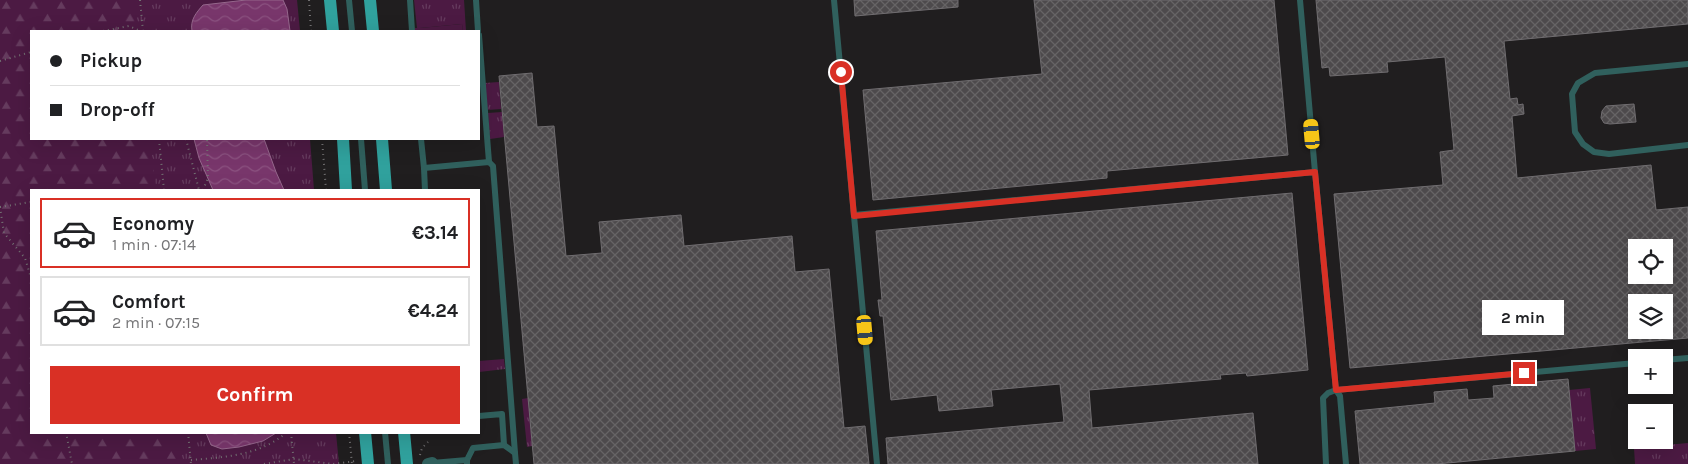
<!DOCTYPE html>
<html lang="en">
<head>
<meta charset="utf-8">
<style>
	body { margin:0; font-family:Karla,sans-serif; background:#f6f6f6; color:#202124; height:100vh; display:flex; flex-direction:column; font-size:19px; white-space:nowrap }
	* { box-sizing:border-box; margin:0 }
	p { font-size:16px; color:#757577 }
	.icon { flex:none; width:28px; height:28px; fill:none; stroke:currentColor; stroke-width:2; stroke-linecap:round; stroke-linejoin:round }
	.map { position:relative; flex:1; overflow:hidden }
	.drawer { position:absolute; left:30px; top:189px; width:450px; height:245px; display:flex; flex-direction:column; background:#fff; border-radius:0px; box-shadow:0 5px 20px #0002 }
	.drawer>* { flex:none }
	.hud { position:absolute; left:30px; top:30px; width:450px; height:110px; border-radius:0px; box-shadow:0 5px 20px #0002; display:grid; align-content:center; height:110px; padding:0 20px; background:#fff }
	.fabs { position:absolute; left:1628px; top:239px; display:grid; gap:10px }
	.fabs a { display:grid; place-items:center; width:45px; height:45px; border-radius:0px; background:#fff; box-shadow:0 5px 20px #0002; font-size:25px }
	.end { position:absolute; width:22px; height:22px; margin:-11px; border:6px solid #d93025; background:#fff; box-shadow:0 0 0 2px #fff }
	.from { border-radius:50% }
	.bubble { position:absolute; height:35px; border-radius:0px; background:#fff; box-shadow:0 5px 20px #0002; font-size:16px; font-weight:700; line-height:35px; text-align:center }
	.car { position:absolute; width:15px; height:30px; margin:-15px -8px; border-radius:6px; box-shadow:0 0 4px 1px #0007; background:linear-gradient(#f5c518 24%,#345 0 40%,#f5c518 0 76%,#345 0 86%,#f5c518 0) }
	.hud b { display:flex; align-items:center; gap:18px; height:48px; font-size:19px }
	.hud b+b { border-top:1px solid #e0e0e0 }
	.hud i { width:12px; height:12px; background:#202124 }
	ul { padding:9px 0 0; list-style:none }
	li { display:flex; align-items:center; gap:15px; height:70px; margin:0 10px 8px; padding:0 10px; border:2px solid #e0e0e0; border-radius:0px }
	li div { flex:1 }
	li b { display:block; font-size:19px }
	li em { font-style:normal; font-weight:700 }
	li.selected { border-color:#d93025 }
	li>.icon { width:45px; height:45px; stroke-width:1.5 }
	.action { display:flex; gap:10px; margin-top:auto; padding:10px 20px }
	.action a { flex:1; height:58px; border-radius:0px; background:#d93025; color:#fff; font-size:20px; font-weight:700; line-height:58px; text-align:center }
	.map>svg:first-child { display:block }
</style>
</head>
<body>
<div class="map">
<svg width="1688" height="464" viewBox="0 0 1688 464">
	<defs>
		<pattern id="grass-tufts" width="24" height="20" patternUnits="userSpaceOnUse" patternTransform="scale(1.25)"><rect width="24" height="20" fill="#4c1a43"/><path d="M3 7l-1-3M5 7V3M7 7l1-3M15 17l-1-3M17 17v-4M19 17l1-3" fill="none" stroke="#653b5e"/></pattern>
		<pattern id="forest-firs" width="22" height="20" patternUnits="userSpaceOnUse" patternTransform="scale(1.25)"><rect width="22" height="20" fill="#4c1a43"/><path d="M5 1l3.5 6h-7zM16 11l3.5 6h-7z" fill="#653b5e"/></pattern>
		<pattern id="water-waves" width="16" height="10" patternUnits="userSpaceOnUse" patternTransform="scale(1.25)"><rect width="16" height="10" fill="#78366b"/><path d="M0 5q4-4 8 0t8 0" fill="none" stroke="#8b5280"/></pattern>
		<pattern id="building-cross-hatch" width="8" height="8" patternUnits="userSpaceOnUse" patternTransform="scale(1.25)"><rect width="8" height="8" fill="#4d4a4c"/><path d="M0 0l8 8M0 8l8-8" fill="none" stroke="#666465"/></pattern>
	</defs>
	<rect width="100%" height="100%" fill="#201e1f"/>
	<!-- grass -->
	<g fill="url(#grass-tufts)">
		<polygon points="0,0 297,0 300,31 31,31 31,139 310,139 314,190 31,190 31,432 336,433 339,464 0,464"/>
		<polygon points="414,0 464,0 466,31 463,31 462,24 420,28 420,31 415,31 415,28 417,28"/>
		<polygon points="499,82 501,109 487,110 485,83"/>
		<polygon points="502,112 504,137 490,139 488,113"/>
		<polygon points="504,359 505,369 479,372 479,361"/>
		<polygon points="1590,388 1596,449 1575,451 1569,390"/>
		<polygon points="528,398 532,446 527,447 522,399"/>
		<polygon points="1688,443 1688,464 1635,464 1634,448"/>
	</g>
	<!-- forest -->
	<polygon fill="url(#forest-firs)" points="0,0 132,0 136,31 31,31 31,139 150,139 156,190 31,190 31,432 179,433 181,464 0,464"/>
	<!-- garden -->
	<polygon fill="#4c1a43" points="462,24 463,31 420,31 420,28"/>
	<!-- water -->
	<g fill="url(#water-waves)" stroke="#95678c">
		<path d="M246,0H283L287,9L290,31H192C190,20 196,13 203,5Z"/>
		<polygon points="194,139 264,139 276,172 284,190 213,190 199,158"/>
		<polygon points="206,433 276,433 263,441 239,447 222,449 211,445"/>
	</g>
	<!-- building -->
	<g fill="url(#building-cross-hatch)" stroke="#706d70" fill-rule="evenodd">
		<polygon points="854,0 958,0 958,7 855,16"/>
		<polygon points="1034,0 1274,0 1288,155 1107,171 1107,178 873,200 863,90 1042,74"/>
		<path d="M1316,0H1688V24L1504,41L1510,99L1517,98L1518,105L1523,104L1524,114L1512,116L1517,178L1651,165L1656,210L1688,207V338L1350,368L1334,194L1443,185L1440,152L1454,150L1445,57L1387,62L1388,72L1330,76L1329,67L1322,68ZM1636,248H1664V275H1636ZM1636,302H1664V330H1636Z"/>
		<polygon points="532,73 537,127 554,126 566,256 602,253 599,222 681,215 684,246 792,236 795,272 829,269 844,428 865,426 869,464 534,464 499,76"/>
		<polygon points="1634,104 1636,122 1610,124 1604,123 1601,118 1602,111 1606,106"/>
		<polygon points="1292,193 1308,370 1247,376 1246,373 1220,375 1221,379 1089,390 1092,428 1253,413 1258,464 888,464 886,438 1064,422 1060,384 991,390 993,406 939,411 937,395 891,400 883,316 880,316 878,300 882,300 876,231"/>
		<polygon points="1568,379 1575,451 1437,464 1360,464 1355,411 1435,403 1434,392 1467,389 1468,400 1494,398 1493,386"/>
	</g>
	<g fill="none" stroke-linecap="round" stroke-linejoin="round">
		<!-- path -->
		<g stroke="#737273" stroke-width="2" stroke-dasharray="1 4" stroke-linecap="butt">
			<polyline points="140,0 143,31"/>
			<polyline points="309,0 311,31"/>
			<polyline points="103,31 129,26 140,31"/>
			<polyline points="0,61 31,52"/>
			<polyline points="159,139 164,190"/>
			<polyline points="186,139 199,190"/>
			<polyline points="322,139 326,190"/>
			<polyline points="88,190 92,190"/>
			<polyline points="203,190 208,178 207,139"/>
			<polyline points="0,207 4,233 25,258 31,278"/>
			<polyline points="0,207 31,202"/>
			<polyline points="66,432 72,464"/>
			<polyline points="188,432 191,464"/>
			<polyline points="291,432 294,464"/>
			<polyline points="349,432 352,464"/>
			<polyline points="420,455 422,448 428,442"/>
			<path d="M191,460C224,457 260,456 287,432"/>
			<polyline points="264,464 294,459 333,464 356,461"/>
		</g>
		<!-- lane -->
		<g stroke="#30605d" stroke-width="6">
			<polyline points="349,0 352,31"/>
			<polyline points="410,0 412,31"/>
			<polyline points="476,0 478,31"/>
			<polyline points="834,0 877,464"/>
			<polyline points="1300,0 1315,172"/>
			<polyline points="479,35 489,162"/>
			<polyline points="1688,64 1595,73 1578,83 1572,94 1575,132 1583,144 1594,152 1609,154 1688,145"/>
			<polyline points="361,139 365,190"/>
			<polyline points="421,139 424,168"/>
			<polyline points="425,190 424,168 489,162 493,166 515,453"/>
			<polyline points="854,215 1315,172 1336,390 1340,396 1346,464"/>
			<polyline points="1664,360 1688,358"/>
			<polyline points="479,416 502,414 504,445"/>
			<polyline points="385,432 388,464"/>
			<polyline points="432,463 467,460"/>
			<polyline points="467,464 467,460 473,448 504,445 515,453 516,464"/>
			<polyline points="1326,464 1323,398 1328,393 1336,390 1636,363"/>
		</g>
		<!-- street -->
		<polyline stroke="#30605d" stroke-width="12" points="428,464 432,463"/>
		<!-- primary -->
		<g stroke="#30a19d" stroke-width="12">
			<polyline points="330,0 333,31"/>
			<polyline points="370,0 373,31"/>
			<polyline points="343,139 346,190"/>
			<polyline points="382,139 386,190"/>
			<polyline points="365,432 368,464"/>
			<polyline points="404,432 407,464"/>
		</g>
	</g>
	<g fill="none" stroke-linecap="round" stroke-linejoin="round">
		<!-- route -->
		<polyline stroke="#d93025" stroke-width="6" points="841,72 854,216 1315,172 1336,390 1524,373"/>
	</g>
</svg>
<div class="fabs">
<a><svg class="icon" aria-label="locate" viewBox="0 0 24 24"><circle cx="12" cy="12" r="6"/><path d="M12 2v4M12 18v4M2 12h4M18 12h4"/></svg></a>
<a><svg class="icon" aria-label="layers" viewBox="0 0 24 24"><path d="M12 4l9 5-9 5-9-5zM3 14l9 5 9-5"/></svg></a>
<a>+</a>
<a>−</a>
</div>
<i class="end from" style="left:841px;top:72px"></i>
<i class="end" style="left:1524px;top:373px"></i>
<div class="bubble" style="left:1482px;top:300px;width:82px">2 min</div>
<i class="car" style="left:1312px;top:134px;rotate:355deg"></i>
<i class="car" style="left:865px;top:330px;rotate:175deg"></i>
<div class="hud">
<b><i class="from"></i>Pickup</b>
<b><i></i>Drop-off</b>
</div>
<section class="drawer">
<ul>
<li class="selected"><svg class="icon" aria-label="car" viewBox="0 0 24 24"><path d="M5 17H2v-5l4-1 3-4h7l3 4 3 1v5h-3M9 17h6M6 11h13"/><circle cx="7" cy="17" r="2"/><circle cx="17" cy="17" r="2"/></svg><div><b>Economy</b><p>1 min · 07:14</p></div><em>€3.14</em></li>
<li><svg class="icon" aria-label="car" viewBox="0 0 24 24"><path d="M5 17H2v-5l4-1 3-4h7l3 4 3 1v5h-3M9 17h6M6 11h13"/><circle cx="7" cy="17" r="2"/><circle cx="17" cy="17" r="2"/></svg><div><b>Comfort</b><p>2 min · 07:15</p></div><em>€4.24</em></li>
</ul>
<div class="action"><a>Confirm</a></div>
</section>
</div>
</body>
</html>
